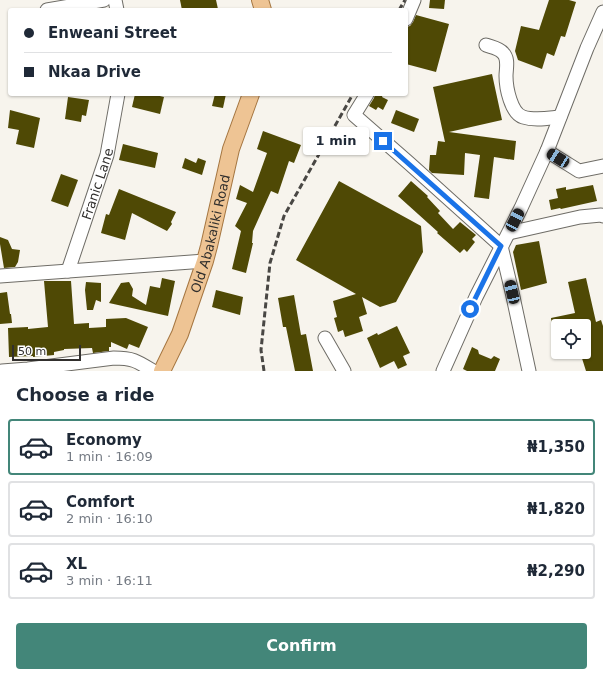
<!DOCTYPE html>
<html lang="en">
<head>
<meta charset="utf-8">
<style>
	body { margin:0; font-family:"DejaVu Sans",sans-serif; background:#f2f2f3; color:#1f2937; height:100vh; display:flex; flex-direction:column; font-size:15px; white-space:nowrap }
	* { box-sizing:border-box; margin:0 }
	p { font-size:13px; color:#747a83 }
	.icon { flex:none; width:22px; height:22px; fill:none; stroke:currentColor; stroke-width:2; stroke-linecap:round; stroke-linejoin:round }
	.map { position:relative; height:371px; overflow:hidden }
	.sheet { display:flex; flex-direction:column; background:#fff; flex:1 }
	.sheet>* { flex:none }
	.top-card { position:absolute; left:8px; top:8px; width:400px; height:88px; border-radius:4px; box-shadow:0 1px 3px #0004; display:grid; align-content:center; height:88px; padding:0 16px; background:#fff }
	.buttons { position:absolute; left:551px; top:319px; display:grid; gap:8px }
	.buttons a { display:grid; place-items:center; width:40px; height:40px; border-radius:4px; background:#fff; box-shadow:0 1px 3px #0004; font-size:20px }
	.scale { position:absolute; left:12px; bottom:10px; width:69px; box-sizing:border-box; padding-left:4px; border:2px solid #312f2d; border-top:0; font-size:11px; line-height:14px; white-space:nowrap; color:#312f2d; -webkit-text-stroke:3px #fff; paint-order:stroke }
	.end { position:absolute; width:18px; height:18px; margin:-9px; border:5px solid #1a73e8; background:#fff; box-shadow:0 0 0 2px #fff }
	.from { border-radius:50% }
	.bubble { position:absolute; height:28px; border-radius:4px; background:#fff; box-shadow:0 1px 3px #0004; font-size:13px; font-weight:800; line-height:28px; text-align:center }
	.car { position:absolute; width:12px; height:24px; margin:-12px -6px; border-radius:5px; box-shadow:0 0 3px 1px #0007; background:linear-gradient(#222 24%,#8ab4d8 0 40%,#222 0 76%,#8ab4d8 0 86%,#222 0) }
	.top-card b { display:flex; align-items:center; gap:14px; height:38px; font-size:15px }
	.top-card b+b { border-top:1px solid #e0e1e3 }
	.top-card i { width:10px; height:10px; background:#1f2937 }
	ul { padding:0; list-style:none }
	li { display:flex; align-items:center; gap:12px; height:56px; margin:0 8px 6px; padding:0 8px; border:2px solid #e0e1e3; border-radius:4px }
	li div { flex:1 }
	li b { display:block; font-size:15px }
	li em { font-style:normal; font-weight:800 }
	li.active { border-color:#438679 }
	li>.icon { width:36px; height:36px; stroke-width:1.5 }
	h2 { padding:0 16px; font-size:18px; line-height:48px }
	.action { display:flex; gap:8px; margin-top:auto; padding:8px 16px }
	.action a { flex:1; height:46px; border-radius:4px; background:#438679; color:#fff; font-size:16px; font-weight:800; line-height:46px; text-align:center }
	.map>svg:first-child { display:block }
</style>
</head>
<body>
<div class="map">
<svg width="603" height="371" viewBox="0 0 603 371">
	<rect width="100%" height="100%" fill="#f7f4ed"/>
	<!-- building -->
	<g fill="#4f4905">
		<polygon points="180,0 216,0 218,9 213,10 182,10"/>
		<polygon points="430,0 445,0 444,9 429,8"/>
		<polygon points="549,0 569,0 576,2 565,37 561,36 554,56 547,53 542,69 518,60 515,51 521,26 539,30"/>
		<polygon points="416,15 449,24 436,72 406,64 406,27 410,26 413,22"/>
		<polygon points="492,74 502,120 449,132 516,141 514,160 494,157 489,199 474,197 480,155 465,153 464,175 432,173 429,170 430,155 436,155 438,141 445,142 433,87"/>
		<polygon points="135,94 151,94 164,97 160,114 132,107"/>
		<polygon points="215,94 226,94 223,108 212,106"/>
		<polygon points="375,94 383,94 382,97 388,100 383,110 378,107 376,110 369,106 374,98"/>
		<polygon points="68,97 89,100 86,116 82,115 81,122 65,119"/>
		<polygon points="10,110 40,118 34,148 16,144 19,130 8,128"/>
		<polygon points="396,110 419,119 414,132 391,123"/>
		<polygon points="263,131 301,145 294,163 289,161 278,194 271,191 253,231 252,243 253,243 246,273 232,269 241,231 235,226 247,203 236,199 240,185 253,192 267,153 257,149"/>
		<polygon points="123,144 158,153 155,168 119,160"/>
		<polygon points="185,158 196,163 198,158 206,161 202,175 182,168"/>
		<polygon points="61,174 78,180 68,207 51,201"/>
		<polygon points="339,181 421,226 423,252 396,302 380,307 362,297 367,314 359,317 363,331 345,337 343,330 338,332 334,318 337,317 333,301 356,294 296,260"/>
		<polygon points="411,181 428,196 427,197 440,211 438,213 453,229 460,222 476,235 472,239 475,242 467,252 464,249 460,253 437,233 438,232 398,196"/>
		<polygon points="593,185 597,201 561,209 560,208 551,210 549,200 558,198 556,189 566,187 566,190"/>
		<polygon points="119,189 176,212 171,222 172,224 167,231 132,213 125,240 101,233 106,214 109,215"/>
		<polygon points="0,237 8,240 12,249 20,250 18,262 15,267 4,268 0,244"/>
		<polygon points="539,241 547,283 521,290 513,252 516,245"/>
		<polygon points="162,278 175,281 168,316 109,303 121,283 129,282 133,289 132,296 146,305 150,286 160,288"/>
		<polygon points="586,278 596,322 601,320 603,326 603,371 586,371 580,352 584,352 584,326 552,326 551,318 575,313 568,282"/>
		<polygon points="44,281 71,281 74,324 89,323 89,328 106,327 106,319 126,318 148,327 139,348 129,344 127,349 111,342 111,347 109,347 109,351 93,353 92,348 64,349 64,350 54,352 54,355 33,357 33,356 9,357 8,328 28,327 28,329 48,327"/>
		<polygon points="86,282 101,283 101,302 96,300 93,310 87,310 85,290"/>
		<polygon points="216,290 243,297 240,315 212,307"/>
		<polygon points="7,292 10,314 11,314 12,323 0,324 0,293"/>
		<polygon points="294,295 301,335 306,334 313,371 295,371 286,327 283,327 278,298"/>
		<polygon points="397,326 410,353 403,356 407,365 398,369 394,361 380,368 367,338 377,333 378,335"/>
		<polygon points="472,347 478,350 479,354 491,359 494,356 500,359 495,371 467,371 463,369"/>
	</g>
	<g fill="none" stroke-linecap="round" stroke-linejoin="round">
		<!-- minor casing -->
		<g stroke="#6e6c66" stroke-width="15">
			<g id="minor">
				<polyline points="115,0 117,10"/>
				<polyline points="47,10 104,0"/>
				<polyline points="406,19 414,0"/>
				<path d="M486,45C491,47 499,48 503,53C509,59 506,69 506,76C506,88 511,113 523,117C535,121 549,118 560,117"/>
				<polyline points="367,94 354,115 410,164 501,246 512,292 529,371"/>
				<polyline points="547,151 579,171 603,166"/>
				<polyline points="509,233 580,217 601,215 603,216"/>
				<path id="s1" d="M68,271L107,155L118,94"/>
				<polyline points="0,276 205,261"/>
				<polyline points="325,338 344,371"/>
				<path d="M2,371L28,369L114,358C133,358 137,361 153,371"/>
				<polyline points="443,371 476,297 521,208 547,151 587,48 603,12"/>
			</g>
		</g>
		<!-- major casing -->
		<g stroke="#a57641" stroke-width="18">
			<g id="major">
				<polyline points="260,0 263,10"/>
				<path id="s2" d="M162,371L180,334L205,261L209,246L231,149L251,94"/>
			</g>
		</g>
		<!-- minor -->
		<use href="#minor" stroke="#fff" stroke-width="13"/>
		<!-- major -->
		<use href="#major" stroke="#eec494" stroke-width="16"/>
		<!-- rail -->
		<g stroke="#494744" stroke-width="3" stroke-dasharray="6 3" stroke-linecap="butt">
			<polyline points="399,10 405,0"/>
			<polyline points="264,371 261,350 270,263 284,216 353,94"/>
		</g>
	</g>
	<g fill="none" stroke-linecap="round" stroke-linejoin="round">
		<!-- route -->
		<polyline stroke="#1a73e8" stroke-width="5" points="383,141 501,246 470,309"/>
	</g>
	<g text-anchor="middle" stroke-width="4" stroke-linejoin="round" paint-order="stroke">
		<!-- street labels -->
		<g font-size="13" fill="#312f2d" stroke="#fff">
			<text dy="5" stroke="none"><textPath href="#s1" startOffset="92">Franic Lane</textPath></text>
			<text dy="5" stroke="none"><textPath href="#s2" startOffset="146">Old Abakaliki Road</textPath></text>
		</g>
	</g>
</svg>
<div class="buttons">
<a><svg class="icon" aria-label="locate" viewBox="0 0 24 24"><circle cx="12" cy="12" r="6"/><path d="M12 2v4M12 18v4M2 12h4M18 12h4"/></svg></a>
</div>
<div class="scale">50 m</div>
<i class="end from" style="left:470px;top:309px"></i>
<i class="end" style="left:383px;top:141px"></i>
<div class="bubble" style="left:303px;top:127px;width:66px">1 min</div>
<i class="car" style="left:558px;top:158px;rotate:302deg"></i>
<i class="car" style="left:515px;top:220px;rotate:27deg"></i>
<i class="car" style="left:512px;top:292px;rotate:347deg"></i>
<div class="top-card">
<b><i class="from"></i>Enweani Street</b>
<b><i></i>Nkaa Drive</b>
</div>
</div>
<section class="sheet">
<h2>Choose a ride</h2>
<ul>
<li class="active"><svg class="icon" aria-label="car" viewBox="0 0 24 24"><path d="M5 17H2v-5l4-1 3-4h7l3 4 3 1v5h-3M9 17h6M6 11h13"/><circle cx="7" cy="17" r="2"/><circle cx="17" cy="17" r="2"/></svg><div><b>Economy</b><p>1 min · 16:09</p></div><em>₦1,350</em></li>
<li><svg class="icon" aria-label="car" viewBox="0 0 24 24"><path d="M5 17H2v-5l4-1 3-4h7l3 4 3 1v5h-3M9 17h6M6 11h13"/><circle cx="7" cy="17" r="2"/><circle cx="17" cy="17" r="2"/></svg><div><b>Comfort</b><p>2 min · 16:10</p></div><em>₦1,820</em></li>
<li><svg class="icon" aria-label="car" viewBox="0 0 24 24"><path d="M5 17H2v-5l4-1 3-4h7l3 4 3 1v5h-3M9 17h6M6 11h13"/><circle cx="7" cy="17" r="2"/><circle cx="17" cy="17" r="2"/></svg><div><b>XL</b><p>3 min · 16:11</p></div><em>₦2,290</em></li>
</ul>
<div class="action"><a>Confirm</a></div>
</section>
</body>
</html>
